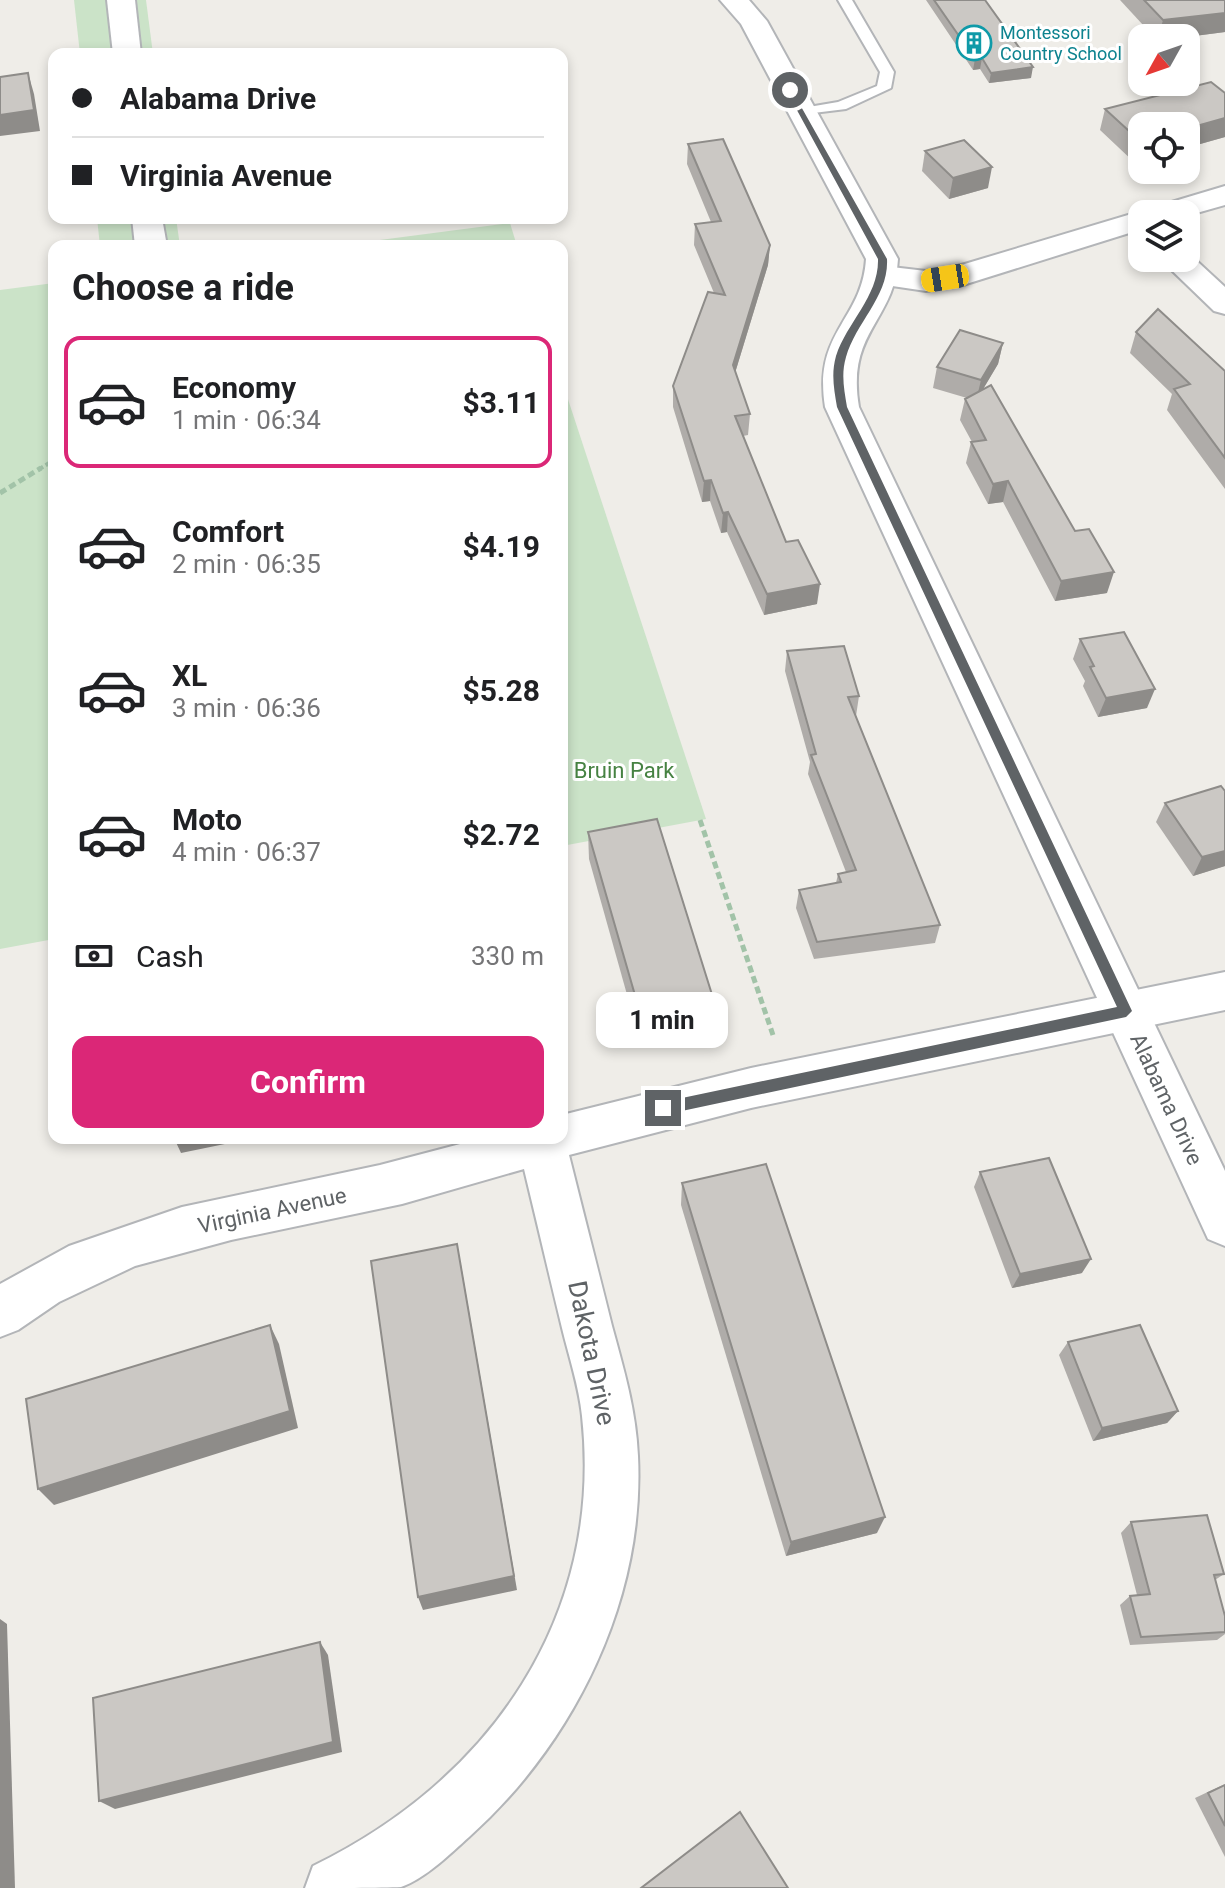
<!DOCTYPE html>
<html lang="en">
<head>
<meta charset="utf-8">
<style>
	body { margin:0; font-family:Roboto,sans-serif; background:#f6f6f6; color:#202124; height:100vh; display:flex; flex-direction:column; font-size:30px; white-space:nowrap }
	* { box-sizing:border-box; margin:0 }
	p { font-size:26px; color:#757577 }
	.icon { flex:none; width:44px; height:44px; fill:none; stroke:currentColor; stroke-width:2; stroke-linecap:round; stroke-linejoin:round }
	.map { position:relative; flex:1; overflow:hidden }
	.sheet { position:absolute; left:48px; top:240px; width:520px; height:904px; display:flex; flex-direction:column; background:#fff; border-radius:16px; box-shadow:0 4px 12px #0003 }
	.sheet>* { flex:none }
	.guide { position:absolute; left:48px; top:48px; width:520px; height:176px; border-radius:16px; box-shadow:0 4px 12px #0003; display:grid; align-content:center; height:176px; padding:0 24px; background:#fff }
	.needle { width:52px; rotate:230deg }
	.controls { position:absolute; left:1128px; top:24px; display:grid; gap:16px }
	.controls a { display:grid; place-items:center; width:72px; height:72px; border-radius:16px; background:#fff; box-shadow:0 4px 12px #0003; font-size:40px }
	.end { position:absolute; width:36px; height:36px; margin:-18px; border:10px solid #5f6366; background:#fff; box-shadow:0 0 0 4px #fff }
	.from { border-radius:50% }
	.bubble { position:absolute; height:56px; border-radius:16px; background:#fff; box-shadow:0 4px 12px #0003; font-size:26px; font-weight:700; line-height:56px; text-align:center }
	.car { position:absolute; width:24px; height:48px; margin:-24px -12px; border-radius:10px; box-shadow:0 0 6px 2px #0007; background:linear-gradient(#f5c518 24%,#345 0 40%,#f5c518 0 76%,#345 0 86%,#f5c518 0) }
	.guide b { display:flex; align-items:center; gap:28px; height:76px; font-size:30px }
	.guide b+b { border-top:2px solid #e0e0e0 }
	.guide i { width:20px; height:20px; background:#202124 }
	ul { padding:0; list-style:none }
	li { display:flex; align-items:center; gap:24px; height:132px; margin:0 16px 12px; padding:0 8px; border:4px solid transparent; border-radius:16px }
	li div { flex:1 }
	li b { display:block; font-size:30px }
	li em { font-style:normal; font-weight:700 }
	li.selected { border-color:#db2777 }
	li>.icon { width:72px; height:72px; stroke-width:1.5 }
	h2 { padding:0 24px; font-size:36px; line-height:96px }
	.pay { display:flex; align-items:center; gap:20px; height:88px; padding:0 24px; font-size:30px }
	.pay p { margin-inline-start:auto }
	.primary-button { display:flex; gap:16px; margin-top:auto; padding:16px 24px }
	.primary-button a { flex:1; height:92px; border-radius:16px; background:#db2777; color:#fff; font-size:32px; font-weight:700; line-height:92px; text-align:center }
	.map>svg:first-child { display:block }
</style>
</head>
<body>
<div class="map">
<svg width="1225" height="1888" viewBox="0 0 1225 1888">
	<rect width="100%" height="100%" fill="#efede8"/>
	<!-- green -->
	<g fill="#cbe3c8">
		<polygon points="74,0 146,0 153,54 80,54"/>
		<polygon points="97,218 176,218 180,246 100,246"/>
		<polygon points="510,223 517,246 334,246"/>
		<polygon points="54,283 54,939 0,949 0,290"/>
		<polygon points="562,381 706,819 562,846"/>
	</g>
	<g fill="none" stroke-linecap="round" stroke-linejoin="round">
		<!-- service casing -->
		<g stroke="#b3b5b8" stroke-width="4">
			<polygon id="service" points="838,0 852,0 894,72 891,88 846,109 797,115 797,109 838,102 877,86 880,72"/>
		</g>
		<!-- minor casing -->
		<g stroke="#b3b5b8" stroke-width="4">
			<g id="minor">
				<polygon points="107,0 135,0 141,54 113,54"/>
				<polygon points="1225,186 1225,205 1186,216 1142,214 1142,229 963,285 926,291 872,283 867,276 872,269 883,266 926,271 958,266"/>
				<polygon points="132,218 162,218 167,246 135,246"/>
				<polygon points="1186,251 1225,287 1225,314 1214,311 1159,258 1186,258"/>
				<path d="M1225,972V1010L751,1108L569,1155C583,1212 598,1269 612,1326C624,1370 636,1410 638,1456C645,1599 575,1742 469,1837C451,1853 425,1879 401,1887C383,1888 327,1888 305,1888L313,1866C490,1780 604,1617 582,1416C579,1386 569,1357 562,1328C549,1275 537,1222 524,1169L402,1204L231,1240L135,1266L59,1302L18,1330L0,1337V1284L69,1246L182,1207L380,1165L483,1138H562V1115L751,1068Z"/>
			</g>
		</g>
		<!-- tertiary casing -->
		<g stroke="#b3b5b8" stroke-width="4">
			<path id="tertiary" d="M720,0H749L767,21L898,259C895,321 846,331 859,407L1225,1171V1246L1208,1239L825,407C813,331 862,321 866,259L741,24Z"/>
		</g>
		<!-- path-far1 -->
		<polyline stroke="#a2c3a8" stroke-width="4" stroke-dasharray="6 3" stroke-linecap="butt" points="38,470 54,460"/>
		<!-- path -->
		<g stroke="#a2c3a8" stroke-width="5" stroke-dasharray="7 4" stroke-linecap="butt">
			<polyline points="0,493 41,468"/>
			<polyline points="700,820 774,1038"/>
		</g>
		<!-- service -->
		<use href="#service" fill="#fff" fill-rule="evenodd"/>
		<!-- minor -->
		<use href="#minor" fill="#fff" fill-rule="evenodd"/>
		<!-- tertiary -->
		<use href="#tertiary" fill="#fff" fill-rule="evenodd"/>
	</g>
	<!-- wall -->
	<g fill="#afaca9">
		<polygon points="926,0 985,0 1031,78 989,83 980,69 973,70"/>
		<polygon points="1120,0 1225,0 1225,32 1179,38 1155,38"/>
		<polygon points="1225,93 1225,137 1186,148 1186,126 1142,161 1135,163 1100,130 1105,109"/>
		<polygon points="688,144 770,245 768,265 735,373 750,414 748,435 743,436 786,542 817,604 764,615 727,532 721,533 710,501 702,502 673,407 673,386 714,293 694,245 695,224 711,222 687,164"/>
		<polygon points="925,151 988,188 949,199 922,171"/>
		<polygon points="1136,332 1225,371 1225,489 1167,410 1172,394 1130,353"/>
		<polygon points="1003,343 998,364 983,389 1107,593 1055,601 1003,502 988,504 966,463 971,442 972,442 960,420 965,399 967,398 933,388 937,367"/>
		<polygon points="1080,639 1147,708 1098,717 1083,686 1085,681 1073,659"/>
		<polygon points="787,651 859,696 856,716 940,925 935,943 814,959 796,908 799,890 836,883 838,874 846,872 808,774 810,762 785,671"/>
		<polygon points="1225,791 1225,866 1193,876 1156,822 1165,803"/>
		<polygon points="588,832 712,1026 640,1041 589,859"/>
		<polygon points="980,1172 1082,1273 1012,1288 974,1187"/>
		<polygon points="682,1183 877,1533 786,1556 681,1205"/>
		<polygon points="1068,1342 1178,1411 1167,1423 1093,1441 1059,1355"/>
		<polygon points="1131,1522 1224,1574 1215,1580 1225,1616 1225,1634 1217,1640 1130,1645 1120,1605 1130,1596 1137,1595 1121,1533"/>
		<polygon points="1225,1784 1225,1857 1195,1798"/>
	</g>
	<!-- shaded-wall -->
	<g fill="#8e8c89">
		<polygon points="1225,13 1225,32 1179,38 1158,38 1163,20"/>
		<polygon points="982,58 980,69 973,70 975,59"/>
		<polygon points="1033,67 1031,78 989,83 991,73"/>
		<polygon points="28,73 34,94 40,131 0,136 0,115"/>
		<polygon points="1225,118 1225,137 1186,148 1186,129"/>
		<polygon points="1141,142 1142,142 1142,161 1135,163"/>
		<polygon points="992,167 988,188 949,199 953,178"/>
		<polygon points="770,245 768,265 731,386 733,365"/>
		<polygon points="1003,343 998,364 976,401 981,380"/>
		<polygon points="711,480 710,501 702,502 704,481"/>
		<polygon points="1008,481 1003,502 988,504 993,484"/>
		<polygon points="728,512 727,532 721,533 723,513"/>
		<polygon points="1114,572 1107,593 1055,601 1061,581"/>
		<polygon points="820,584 817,604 764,615 767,594"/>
		<polygon points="1155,689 1147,708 1098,717 1106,698"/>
		<polygon points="1225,851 1225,866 1193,876 1202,857"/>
		<polygon points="714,1001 712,1026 640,1041 641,1016"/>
		<polygon points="174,1138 254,1138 181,1153"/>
		<polygon points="1091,1259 1082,1273 1012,1288 1020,1274"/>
		<polygon points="461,1265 517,1590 423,1610 418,1597"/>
		<polygon points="270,1325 279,1344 298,1428 54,1505 38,1489"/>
		<polygon points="1178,1411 1167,1423 1093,1441 1102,1428"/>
		<polygon points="885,1517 877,1533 786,1556 791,1542"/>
		<polygon points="0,1619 7,1624 15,1888 0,1888"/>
		<polygon points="320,1642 328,1655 342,1752 115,1809 99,1801"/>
	</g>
	<!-- building -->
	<g fill="#cbc8c4" stroke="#8e8c89" stroke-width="2">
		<polygon points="934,0 985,0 1033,67 991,73 982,58 975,59"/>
		<polygon points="1144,0 1225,0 1225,13 1163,20"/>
		<polygon points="28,73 34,110 0,115 0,77"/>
		<polygon points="1211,82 1225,93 1225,118 1186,129 1186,126 1142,126 1142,142 1141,142 1105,109"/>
		<polygon points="723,139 770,245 733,365 750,414 735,416 786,542 798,540 820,584 767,594 728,512 723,513 711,480 704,481 673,386 708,292 725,295 695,224 721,221 688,144"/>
		<polygon points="964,140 992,167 953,178 925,151"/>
		<polygon points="1158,309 1225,371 1225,458 1174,389 1190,384 1136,332"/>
		<polygon points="960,330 1003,343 981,380 937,367"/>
		<polygon points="991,385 1075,531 1089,529 1114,572 1061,581 1008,481 993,484 971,442 986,440 965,399"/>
		<polygon points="1124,632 1155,689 1106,698 1090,667 1094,666 1080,639"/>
		<polygon points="844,646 859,696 848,697 940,925 817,942 799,890 841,882 838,874 856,870 811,755 816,754 787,651"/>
		<polygon points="1221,786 1225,791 1225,851 1202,857 1165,803"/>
		<polygon points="657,819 714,1001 641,1016 588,832"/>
		<polygon points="1049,1158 1091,1259 1020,1274 980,1172"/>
		<polygon points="766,1164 885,1517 791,1542 682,1183"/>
		<polygon points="457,1244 514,1576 418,1597 371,1261"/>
		<polygon points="270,1325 290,1411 38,1489 26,1399"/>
		<polygon points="1140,1325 1178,1411 1102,1428 1068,1342"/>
		<polygon points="1207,1515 1224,1574 1214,1575 1225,1616 1225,1632 1141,1637 1130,1596 1150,1594 1131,1522"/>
		<polygon points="320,1642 333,1742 99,1801 93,1698"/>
		<polygon points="1225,1785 1225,1826 1208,1793"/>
		<polygon points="740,1812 788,1888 641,1888"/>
	</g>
	<!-- route -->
	<path fill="#5f6366" d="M790,87L887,259C889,296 856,322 846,357C841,374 844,389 847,407L1132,1011L1126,1017L663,1115L656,1108L663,1102L1117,1007L837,407C834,389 831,374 836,356C847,322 879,296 878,259L786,90Z"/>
	<!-- icons -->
	<defs>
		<g id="building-ring" transform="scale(1.8)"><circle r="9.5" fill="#fff" stroke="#0f9aa8" stroke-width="1.5"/><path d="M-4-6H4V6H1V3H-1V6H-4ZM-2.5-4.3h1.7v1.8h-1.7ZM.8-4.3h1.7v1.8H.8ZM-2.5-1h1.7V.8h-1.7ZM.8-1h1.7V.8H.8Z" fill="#0f9aa8"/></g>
	</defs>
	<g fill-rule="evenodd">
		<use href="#building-ring" x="974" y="43"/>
	</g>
	<g text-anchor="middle" stroke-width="6" stroke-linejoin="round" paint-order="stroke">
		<!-- far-culture labels -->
		<g font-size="18" fill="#0d838f" stroke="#fff" text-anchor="start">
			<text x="1000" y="39">Montessori<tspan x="1000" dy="21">Country School</tspan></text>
		</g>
		<!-- park labels -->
		<g font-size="22" fill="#468242" stroke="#fff">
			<text x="624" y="778">Bruin Park</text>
		</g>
		<!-- street labels -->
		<g font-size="22" fill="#5f6366" stroke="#fff">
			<text transform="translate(1167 1099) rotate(65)" y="8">Alabama Drive</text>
			<text transform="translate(272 1210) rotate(-12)" y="8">Virginia Avenue</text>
		</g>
		<!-- near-street labels -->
		<g font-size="26" fill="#5f6366" stroke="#fff">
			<text transform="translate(592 1353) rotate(78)" y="9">Dakota Drive</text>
		</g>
	</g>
</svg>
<div class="controls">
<a><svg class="needle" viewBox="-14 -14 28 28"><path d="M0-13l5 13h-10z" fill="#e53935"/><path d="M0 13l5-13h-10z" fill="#757577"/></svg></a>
<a><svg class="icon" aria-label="locate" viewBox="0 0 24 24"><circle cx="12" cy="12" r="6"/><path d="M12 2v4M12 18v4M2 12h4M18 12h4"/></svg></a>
<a><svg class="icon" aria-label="layers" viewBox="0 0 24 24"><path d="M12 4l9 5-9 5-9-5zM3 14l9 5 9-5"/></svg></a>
</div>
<i class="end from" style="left:790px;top:90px"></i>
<i class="end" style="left:663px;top:1108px"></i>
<div class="bubble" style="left:596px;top:992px;width:132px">1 min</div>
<i class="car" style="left:945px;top:278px;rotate:261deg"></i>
<div class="guide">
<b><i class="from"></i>Alabama Drive</b>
<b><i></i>Virginia Avenue</b>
</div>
<section class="sheet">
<h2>Choose a ride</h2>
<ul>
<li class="selected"><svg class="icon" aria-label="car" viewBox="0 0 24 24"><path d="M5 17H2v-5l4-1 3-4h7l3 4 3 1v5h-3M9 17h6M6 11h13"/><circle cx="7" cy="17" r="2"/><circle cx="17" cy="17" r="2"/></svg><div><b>Economy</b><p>1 min · 06:34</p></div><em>$3.11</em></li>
<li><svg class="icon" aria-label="car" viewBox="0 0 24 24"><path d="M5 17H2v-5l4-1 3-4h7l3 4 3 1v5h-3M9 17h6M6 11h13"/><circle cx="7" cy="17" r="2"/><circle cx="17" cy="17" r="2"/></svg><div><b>Comfort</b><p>2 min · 06:35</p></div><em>$4.19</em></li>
<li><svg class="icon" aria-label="car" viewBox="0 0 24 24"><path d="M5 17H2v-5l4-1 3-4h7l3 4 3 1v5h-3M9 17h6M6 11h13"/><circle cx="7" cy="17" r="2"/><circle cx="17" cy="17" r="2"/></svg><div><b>XL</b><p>3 min · 06:36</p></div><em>$5.28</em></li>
<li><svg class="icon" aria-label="car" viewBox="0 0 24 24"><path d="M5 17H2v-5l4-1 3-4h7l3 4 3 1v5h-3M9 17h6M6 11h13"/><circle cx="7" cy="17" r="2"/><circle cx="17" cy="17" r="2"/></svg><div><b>Moto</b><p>4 min · 06:37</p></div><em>$2.72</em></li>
</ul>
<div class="pay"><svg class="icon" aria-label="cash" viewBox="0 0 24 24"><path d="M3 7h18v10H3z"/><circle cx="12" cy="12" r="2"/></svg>Cash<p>330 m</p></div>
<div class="primary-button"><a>Confirm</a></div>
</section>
</div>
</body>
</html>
